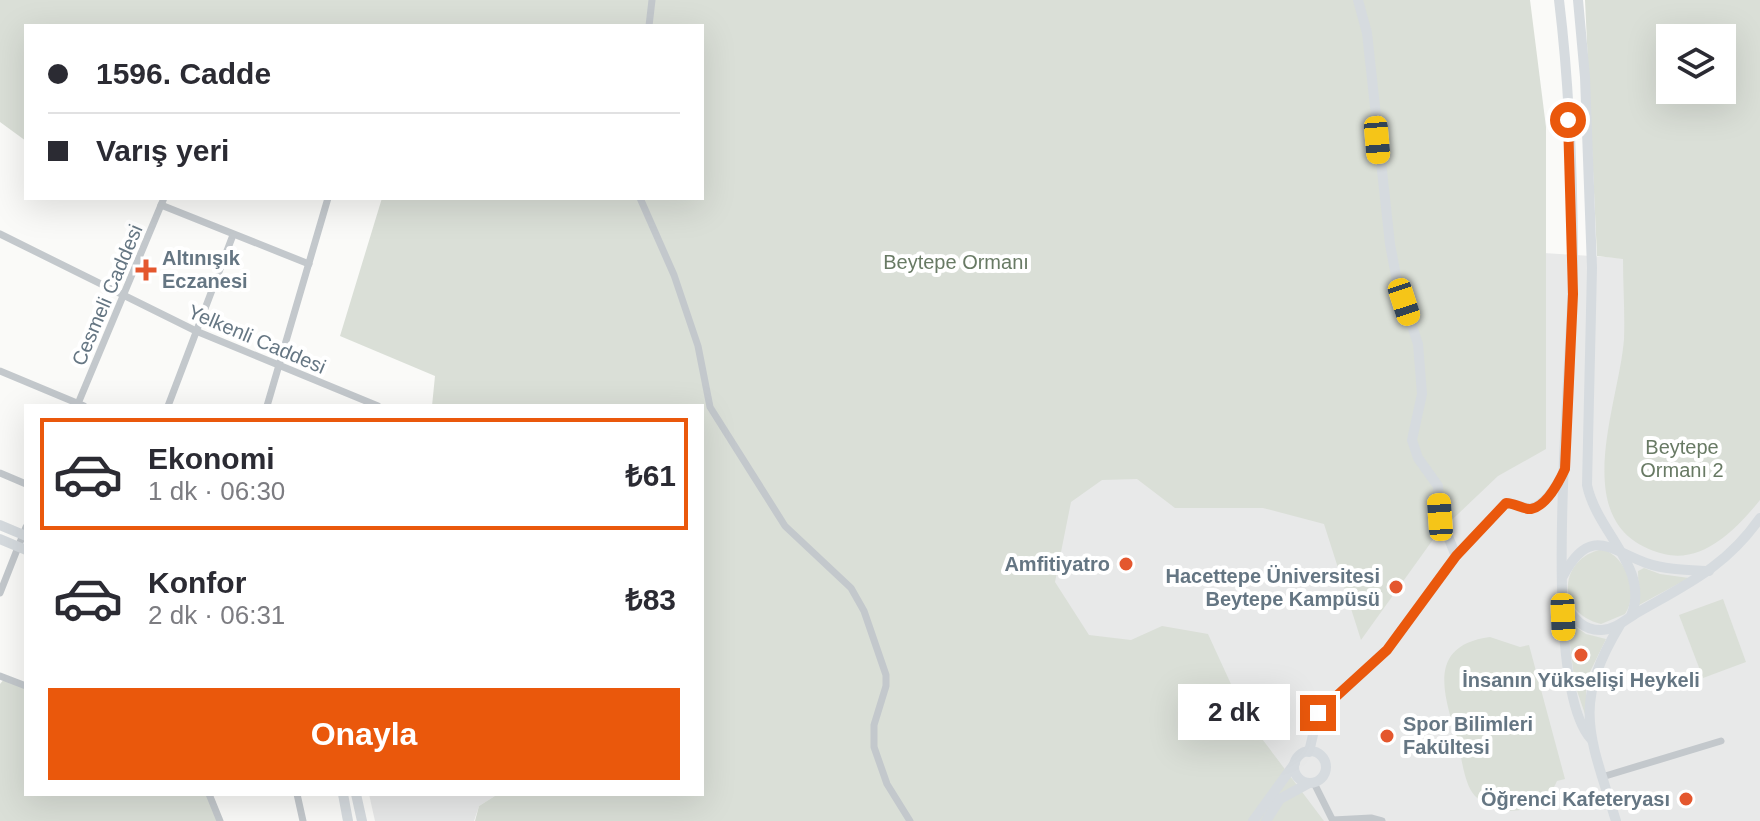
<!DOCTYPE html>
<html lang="tr">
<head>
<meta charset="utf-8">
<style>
	body { margin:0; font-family:Helvetica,sans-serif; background:#f7f7f7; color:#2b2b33; height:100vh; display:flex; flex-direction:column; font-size:30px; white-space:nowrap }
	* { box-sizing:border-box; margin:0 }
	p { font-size:26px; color:#7c7c81 }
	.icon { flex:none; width:44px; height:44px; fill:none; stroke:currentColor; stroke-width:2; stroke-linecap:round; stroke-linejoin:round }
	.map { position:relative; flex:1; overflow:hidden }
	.drawer { position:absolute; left:24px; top:404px; width:680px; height:392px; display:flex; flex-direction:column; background:#fff; border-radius:0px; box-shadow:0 8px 32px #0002 }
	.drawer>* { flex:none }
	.guide { position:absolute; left:24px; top:24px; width:680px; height:176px; border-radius:0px; box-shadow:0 8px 32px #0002; display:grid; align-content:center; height:176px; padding:0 24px; background:#fff }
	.fabs { position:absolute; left:1656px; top:24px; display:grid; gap:16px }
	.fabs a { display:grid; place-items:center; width:80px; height:80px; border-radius:0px; background:#fff; box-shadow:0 8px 32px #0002; font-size:40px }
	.end { position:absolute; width:36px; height:36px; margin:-18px; border:10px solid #ea580c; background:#fff; box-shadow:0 0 0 4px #fff }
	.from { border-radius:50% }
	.bubble { position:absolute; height:56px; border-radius:0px; background:#fff; box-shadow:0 8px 32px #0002; font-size:26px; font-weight:700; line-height:56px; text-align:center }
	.car { position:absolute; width:24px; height:48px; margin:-24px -12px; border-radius:10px; box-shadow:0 0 6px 2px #0007; background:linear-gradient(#f5c518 24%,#345 0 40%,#f5c518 0 76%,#345 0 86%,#f5c518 0) }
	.guide b { display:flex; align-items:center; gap:28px; height:76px; font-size:30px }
	.guide b+b { border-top:2px solid #e1e1e2 }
	.guide i { width:20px; height:20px; background:#2b2b33 }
	ul { padding:14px 0 0; list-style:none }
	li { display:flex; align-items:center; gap:24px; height:112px; margin:0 16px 12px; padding:0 8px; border:4px solid transparent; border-radius:0px }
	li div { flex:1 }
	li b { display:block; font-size:30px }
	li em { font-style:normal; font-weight:700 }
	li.on { border-color:#ea580c }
	li>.icon { width:72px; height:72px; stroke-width:1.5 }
	.button { display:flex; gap:16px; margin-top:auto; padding:16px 24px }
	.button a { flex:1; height:92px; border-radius:0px; background:#ea580c; color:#fff; font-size:32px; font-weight:700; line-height:92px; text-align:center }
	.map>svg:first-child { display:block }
</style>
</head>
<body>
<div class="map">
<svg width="1760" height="821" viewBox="0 0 1760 821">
	<rect width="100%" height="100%" fill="#fafaf8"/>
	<!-- built -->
	<g fill="#e8e9e9">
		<polygon points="1468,248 1760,267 1760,821 1204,821 1035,643 1065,335"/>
		<polygon points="369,794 498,794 479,806 474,821 375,821"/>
	</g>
	<!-- green -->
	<g fill="#dadfd7" fill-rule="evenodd">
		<polygon points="0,0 1530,0 1546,127 1546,449 1498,476 1437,534 1361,640 1324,524 1263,508 1175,508 1137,479 1102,480 1071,502 1055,582 1089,635 1131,640 1162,626 1208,634 1247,719 1324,821 475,821 479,806 498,794 702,794 702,406 432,406 435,376 340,336 382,198 702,198 702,26 26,26 26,141 0,122"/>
		<path d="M1585,0H1760V500C1738,527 1704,564 1664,554C1564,529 1619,407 1624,339C1625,313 1623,285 1623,259L1597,256ZM1670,38H1722V90H1670Z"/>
		<path d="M1603,549C1626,558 1640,591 1625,614L1601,624C1555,613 1558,558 1603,549Z"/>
		<polygon points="1644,568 1660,574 1689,578 1639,605 1638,571"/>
		<polygon points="1723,599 1746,662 1703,678 1679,615"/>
		<polygon points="1567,621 1586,634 1606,639 1586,680 1586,717 1575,685"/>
		<path d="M1490,637L1520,647L1529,645L1565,779L1557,781C1544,813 1500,821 1475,796C1464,784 1462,759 1458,743C1446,699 1423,646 1490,637Z"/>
		<polygon points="5,678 26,686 26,794 209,794 220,821 0,821 0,684"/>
	</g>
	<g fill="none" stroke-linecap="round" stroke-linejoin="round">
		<!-- street -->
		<g stroke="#c3c8cc" stroke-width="7">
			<polyline points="649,26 652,0"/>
			<polyline points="640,198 674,275 698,346 710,407 785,526 851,588 864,611 886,675 886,686 874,725 874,747 887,784 910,821"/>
			<polyline points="161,205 309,264"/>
			<polyline points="0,234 196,331 378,406"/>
			<polyline points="0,371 84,406"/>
			<polyline points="77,406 164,198"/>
			<polyline points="168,406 233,235"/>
			<polyline points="267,406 328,198"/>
			<polyline points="0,473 26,484"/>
			<polyline points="0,593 26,527"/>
			<polyline points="0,676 26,686"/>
			<polyline points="1602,777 1721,741"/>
			<polyline points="1314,783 1333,821"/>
			<polyline points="209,794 220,821"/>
			<polyline points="297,794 303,821"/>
			<polyline points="1333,820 1371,818 1382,821"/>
		</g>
		<!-- secondary -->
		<g stroke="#d6dbdf" stroke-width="10">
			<polyline points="1358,0 1367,33 1390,244 1397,281 1418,344 1422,394 1412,440 1418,458 1438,486 1440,517 1456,556"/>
			<path d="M1559,0C1570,90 1573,182 1573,272C1573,361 1538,681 1591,739"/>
			<path d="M1578,0L1585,77L1592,268L1587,485C1597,533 1651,568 1631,616"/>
			<polyline points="0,525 26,536"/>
			<polyline points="0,539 26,550"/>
			<path d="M1563,576C1590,525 1610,550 1646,563C1666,570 1688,570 1709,571"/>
			<path d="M1565,602C1572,618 1584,631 1602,630C1615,629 1624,621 1635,614C1685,585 1725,568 1760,518"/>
			<circle cx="1310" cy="767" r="16"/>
			<path d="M1309,752L1318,713L1387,650L1456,556L1506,503C1515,503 1525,510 1532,508C1546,505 1557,485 1563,474"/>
			<polyline points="343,794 348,821"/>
			<polyline points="356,794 362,821"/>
			<polyline points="1253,821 1295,763"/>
			<polyline points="1266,821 1280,799 1309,783"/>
			<path d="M1616,821C1590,736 1571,706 1620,625"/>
		</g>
	</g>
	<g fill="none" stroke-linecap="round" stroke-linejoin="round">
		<!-- route -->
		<path stroke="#ea580c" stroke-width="10" d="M1318,713L1387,650L1456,556L1506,503C1515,503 1524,510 1531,509C1547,506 1559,482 1565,469L1573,294L1568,120"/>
	</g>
	<!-- markers -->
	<g fill="#e4572e" stroke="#fff" stroke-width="3">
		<path d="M142 258h8v8h8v8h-8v8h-8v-8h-8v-8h8z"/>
		<circle cx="1126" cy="564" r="8"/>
		<circle cx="1396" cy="587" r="8"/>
		<circle cx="1581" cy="655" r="8"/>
		<circle cx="1387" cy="736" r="8"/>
		<circle cx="1686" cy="799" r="8"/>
	</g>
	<g text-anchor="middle" stroke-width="8" stroke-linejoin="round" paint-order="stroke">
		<!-- poi labels -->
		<g font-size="20" font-weight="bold" fill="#657683" stroke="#fff" text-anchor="end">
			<text x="162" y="265" text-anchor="start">Altınışık<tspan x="162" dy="23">Eczanesi</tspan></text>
			<text x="1110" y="571">Amfitiyatro</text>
			<text x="1380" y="583">Hacettepe Üniversitesi<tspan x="1380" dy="23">Beytepe Kampüsü</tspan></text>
			<text x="1581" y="687" text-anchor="middle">İnsanın Yükselişi Heykeli</text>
			<text x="1403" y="731" text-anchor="start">Spor Bilimleri<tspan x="1403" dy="23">Fakültesi</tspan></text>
			<text x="1670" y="806">Öğrenci Kafeteryası</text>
		</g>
		<!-- park labels -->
		<g font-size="20" fill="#687a64" stroke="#fff">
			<text x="956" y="269">Beytepe Ormanı</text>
			<text x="1682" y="454">Beytepe<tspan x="1682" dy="23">Ormanı 2</tspan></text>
		</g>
		<!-- street labels -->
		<g font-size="20" fill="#657683" stroke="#fff">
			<text transform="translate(107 295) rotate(-67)" y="7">Cesmeli Caddesi</text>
			<text transform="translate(257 339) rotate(23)" y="7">Yelkenli Caddesi</text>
		</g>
	</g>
</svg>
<div class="fabs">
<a><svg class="icon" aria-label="layers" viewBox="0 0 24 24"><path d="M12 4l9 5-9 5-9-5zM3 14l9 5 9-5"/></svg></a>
</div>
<i class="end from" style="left:1568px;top:120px"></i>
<i class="end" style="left:1318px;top:713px"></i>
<div class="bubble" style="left:1178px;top:684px;width:112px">2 dk</div>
<i class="car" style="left:1377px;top:140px;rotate:175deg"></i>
<i class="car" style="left:1404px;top:302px;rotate:162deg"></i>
<i class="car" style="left:1440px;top:517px;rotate:356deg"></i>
<i class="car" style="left:1563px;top:617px;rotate:178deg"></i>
<div class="guide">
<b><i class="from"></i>1596. Cadde</b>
<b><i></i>Varış yeri</b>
</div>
<section class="drawer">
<ul>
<li class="on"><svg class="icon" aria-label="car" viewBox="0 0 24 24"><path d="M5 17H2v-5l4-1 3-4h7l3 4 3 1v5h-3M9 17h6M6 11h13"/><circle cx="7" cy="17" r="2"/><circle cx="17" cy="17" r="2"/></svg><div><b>Ekonomi</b><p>1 dk · 06:30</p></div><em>₺61</em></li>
<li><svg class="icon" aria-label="car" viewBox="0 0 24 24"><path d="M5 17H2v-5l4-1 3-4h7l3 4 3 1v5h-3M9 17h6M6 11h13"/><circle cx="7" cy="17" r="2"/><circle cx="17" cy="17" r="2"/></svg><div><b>Konfor</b><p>2 dk · 06:31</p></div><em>₺83</em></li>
</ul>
<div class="button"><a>Onayla</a></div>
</section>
</div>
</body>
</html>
